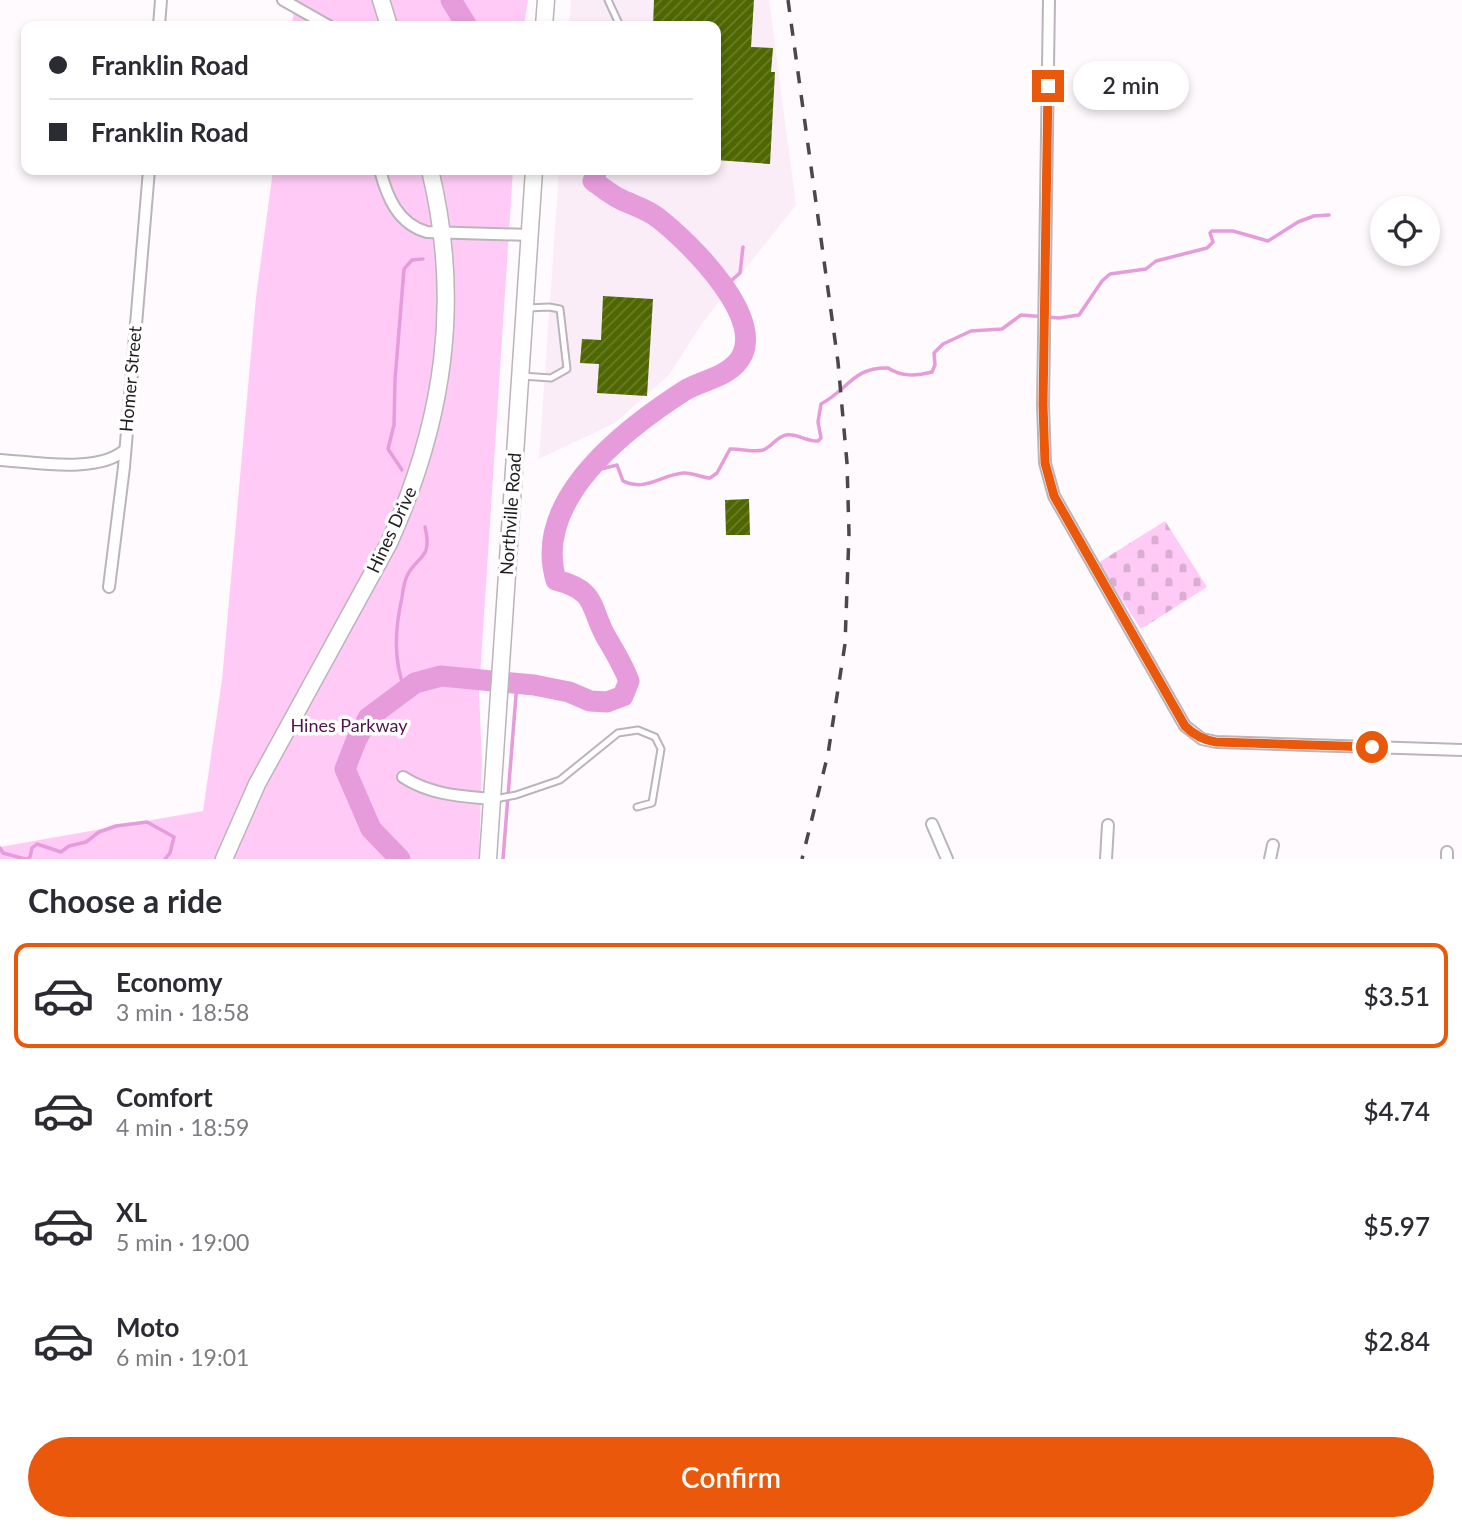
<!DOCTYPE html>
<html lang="en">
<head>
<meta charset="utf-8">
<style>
	body { margin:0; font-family:Lato,sans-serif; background:#f7f7f7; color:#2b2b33; height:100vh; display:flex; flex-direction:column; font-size:26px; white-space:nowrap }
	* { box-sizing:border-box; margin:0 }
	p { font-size:23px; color:#7c7c81 }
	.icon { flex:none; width:38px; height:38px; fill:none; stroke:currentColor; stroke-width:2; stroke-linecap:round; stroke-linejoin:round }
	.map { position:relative; height:859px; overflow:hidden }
	.sheet { display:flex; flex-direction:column; background:#fff; flex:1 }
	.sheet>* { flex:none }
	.top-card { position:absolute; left:21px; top:21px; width:700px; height:154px; border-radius:14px; box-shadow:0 4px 10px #0003; display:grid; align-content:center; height:154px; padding:0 28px; background:#fff }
	.fabs { position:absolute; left:1370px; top:196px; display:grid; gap:14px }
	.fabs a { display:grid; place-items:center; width:70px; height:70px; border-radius:50%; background:#fff; box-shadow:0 4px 10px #0003; font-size:35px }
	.end { position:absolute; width:32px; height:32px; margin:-16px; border:9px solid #ea580c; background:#fff; box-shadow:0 0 0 4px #fff }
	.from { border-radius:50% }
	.bubble { position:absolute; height:49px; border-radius:24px; background:#fff; box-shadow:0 4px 10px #0003; font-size:23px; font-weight:600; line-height:49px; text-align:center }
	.top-card b { display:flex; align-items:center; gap:24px; height:66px; font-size:26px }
	.top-card b+b { border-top:2px solid #e1e1e2 }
	.top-card i { width:18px; height:18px; background:#2b2b33 }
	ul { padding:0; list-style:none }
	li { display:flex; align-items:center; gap:21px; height:105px; margin:0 14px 10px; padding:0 14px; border:4px solid transparent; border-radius:14px }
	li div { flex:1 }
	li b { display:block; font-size:26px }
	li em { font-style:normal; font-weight:600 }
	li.on { border-color:#ea580c }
	li>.icon { width:63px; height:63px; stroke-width:1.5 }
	h2 { padding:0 28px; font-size:32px; line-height:84px }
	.primary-button { display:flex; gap:14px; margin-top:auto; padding:14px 28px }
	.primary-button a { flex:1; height:80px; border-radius:42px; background:#ea580c; color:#fff; font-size:28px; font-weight:600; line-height:80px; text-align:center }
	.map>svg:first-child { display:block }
</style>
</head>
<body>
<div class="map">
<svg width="1462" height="859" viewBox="0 0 1462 859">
	<defs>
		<pattern id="cemetery-stones" width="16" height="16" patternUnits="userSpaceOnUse" patternTransform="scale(1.75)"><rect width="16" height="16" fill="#ffcbf6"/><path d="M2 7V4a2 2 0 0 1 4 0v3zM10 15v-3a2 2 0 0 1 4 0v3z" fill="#daaed2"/></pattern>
		<pattern id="building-hatch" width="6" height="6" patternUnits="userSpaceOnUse" patternTransform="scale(1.75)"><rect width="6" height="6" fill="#4e6700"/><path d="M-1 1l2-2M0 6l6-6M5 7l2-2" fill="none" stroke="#6a7c2f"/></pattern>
	</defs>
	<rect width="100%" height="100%" fill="#fffafe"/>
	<!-- built -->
	<polygon fill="#fbedf8" points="571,0 769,0 796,205 703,322 669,375 615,423 539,459 559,170 716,170 716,26 569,26"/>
	<!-- cemetery -->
	<polygon fill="url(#cemetery-stones)" points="1165,521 1207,587 1141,629 1098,563"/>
	<!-- park -->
	<g fill="#ffcbf6">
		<polygon points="295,0 528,0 524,26 292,26"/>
		<polygon points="273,170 513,170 479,692 482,762 479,859 0,859 0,847 203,811 222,680 256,297"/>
	</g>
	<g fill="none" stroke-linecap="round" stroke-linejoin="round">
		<!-- stream -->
		<g stroke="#e69cdb" stroke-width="3.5">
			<polyline points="724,287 740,273 743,247"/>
			<polyline points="402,470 388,449 394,425 395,380 404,269 412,260 423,259"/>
			<path d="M585,473L617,465L623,481C645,492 661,475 683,473C693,472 701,478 710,478L717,473L730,449C740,448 753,453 763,450C772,447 776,437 786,435C797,433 807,442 818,441L821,438L818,422L821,404C849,389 853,367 888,368C902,377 916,376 932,372L935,365L934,353L943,344L971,331L1002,329L1021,315L1059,318L1079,315L1102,281L1110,274L1146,269L1156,261L1207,248L1213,242L1210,233L1212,231H1233L1268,241L1298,222L1314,216L1329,215"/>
			<path d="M405,690C393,660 395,629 402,597C403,591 404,582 407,576C417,555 433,560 425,527"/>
			<polyline points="0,848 3,853 25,859"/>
			<polyline points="27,859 30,857 32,848 37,844 61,852 69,846 86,842 99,832 116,826 147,822 174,837 170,853 165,859"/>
			<polyline points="503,859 517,683"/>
		</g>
		<!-- river -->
		<g stroke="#e69cdb" stroke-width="21">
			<polyline points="451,0 467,26"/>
			<path d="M400,859L371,829L345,769L356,741L368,718L415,683L441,676L534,685L569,692L590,701L607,702L623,696L629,681C623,665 615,652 606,637C589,606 598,591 556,580C532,500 625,429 684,391C700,381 721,379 736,364C774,324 688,241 658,218C647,209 632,205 620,199C610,194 602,187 593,181L597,170"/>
		</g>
	</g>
	<!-- building -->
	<g fill="url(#building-hatch)">
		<polygon points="654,0 754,0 751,47 773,48 771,72 775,72 770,164 716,160 716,26 653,26"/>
		<polygon points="603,296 653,299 647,396 597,393 599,364 580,363 582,339 601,340"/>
		<polygon points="749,499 750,535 726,535 725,500"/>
	</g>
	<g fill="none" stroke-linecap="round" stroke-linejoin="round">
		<!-- lane casing -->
		<g stroke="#bbb4ba" stroke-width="9">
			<g id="lane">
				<polyline points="608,0 620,26"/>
				<polyline points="522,376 551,378 567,369 560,309 549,307 528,308"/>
				<polyline points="495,799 516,795 560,780 618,733 638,730 655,737 661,749 652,803 637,807"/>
			</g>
		</g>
		<!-- street casing -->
		<g stroke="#bbb4ba" stroke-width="14">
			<g id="street">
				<polyline points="283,0 329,26"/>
				<polyline points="1049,0 1043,405 1045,463 1054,496 1185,726 1202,739 1216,742 1462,750"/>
				<polyline points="159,26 161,0"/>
				<path d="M380,170C387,197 398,224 427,232L530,235"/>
				<path d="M0,460C35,462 97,474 125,450"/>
				<polyline points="109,587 124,467 149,170"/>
				<path d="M403,777C431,795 460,796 492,799"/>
				<polyline points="932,824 947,859"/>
				<polyline points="1447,852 1447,859"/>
				<polyline points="1106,859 1108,825"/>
				<polyline points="1270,859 1273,845"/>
			</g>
		</g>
		<!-- secondary casing -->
		<g stroke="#bbb4ba" stroke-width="19">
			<g id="secondary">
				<polyline points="381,0 389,26"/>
				<polyline points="544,26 546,0"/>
				<path d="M224,859L257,784L389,543C444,421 462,301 430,170"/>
				<polyline points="488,859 534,170"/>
			</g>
		</g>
		<!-- lane -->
		<use href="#lane" stroke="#fff" stroke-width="5"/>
		<!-- street -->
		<use href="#street" stroke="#fff" stroke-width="10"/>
		<!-- secondary -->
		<use href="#secondary" stroke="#fff" stroke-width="16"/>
		<!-- rail -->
		<polyline stroke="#4b474a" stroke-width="3.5" stroke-dasharray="12 12" stroke-linecap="butt" points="788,0 838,362 847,463 849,534 845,644 828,754 802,859"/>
	</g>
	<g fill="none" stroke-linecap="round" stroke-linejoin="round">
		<!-- route -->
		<path stroke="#ea580c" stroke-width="9" d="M1048,86L1043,405L1045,463L1054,496L1185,726C1194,735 1203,740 1216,742L1372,747"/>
	</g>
	<g text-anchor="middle" stroke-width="7" stroke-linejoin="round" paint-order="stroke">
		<!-- street labels -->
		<g font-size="18" fill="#201d1f" stroke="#fff">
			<text transform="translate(131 379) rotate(-85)" y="6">Homer Street</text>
			<text transform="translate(511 514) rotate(-86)" y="6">Northville Road</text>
			<text transform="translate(392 530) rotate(-65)" y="6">Hines Drive</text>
		</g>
		<!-- park labels -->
		<g font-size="18" fill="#52124c" stroke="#fff">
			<text x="349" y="732">Hines Parkway</text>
		</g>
	</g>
</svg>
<div class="fabs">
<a><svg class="icon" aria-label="locate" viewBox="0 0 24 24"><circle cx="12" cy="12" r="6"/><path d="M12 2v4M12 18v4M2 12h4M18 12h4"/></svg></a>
</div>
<i class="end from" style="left:1372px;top:747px"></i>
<i class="end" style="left:1048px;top:86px"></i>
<div class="bubble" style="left:1073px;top:61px;width:116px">2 min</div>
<div class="top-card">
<b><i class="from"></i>Franklin Road</b>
<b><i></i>Franklin Road</b>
</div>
</div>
<section class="sheet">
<h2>Choose a ride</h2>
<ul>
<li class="on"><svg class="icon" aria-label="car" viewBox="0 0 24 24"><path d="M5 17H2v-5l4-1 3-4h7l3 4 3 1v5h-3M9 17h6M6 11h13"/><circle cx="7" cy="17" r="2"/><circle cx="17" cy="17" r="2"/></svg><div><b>Economy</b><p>3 min · 18:58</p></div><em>$3.51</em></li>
<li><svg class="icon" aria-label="car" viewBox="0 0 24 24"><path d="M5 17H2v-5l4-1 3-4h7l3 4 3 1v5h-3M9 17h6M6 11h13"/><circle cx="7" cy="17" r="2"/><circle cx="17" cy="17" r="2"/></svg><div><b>Comfort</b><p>4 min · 18:59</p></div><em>$4.74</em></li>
<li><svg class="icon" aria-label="car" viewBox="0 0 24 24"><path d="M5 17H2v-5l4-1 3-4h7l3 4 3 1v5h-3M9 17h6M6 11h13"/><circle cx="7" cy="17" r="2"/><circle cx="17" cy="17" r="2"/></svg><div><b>XL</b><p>5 min · 19:00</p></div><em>$5.97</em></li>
<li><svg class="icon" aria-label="car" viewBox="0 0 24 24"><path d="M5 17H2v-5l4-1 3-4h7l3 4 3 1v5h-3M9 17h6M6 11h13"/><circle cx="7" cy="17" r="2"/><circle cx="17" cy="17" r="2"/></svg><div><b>Moto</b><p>6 min · 19:01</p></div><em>$2.84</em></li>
</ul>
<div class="primary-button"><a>Confirm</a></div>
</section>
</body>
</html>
